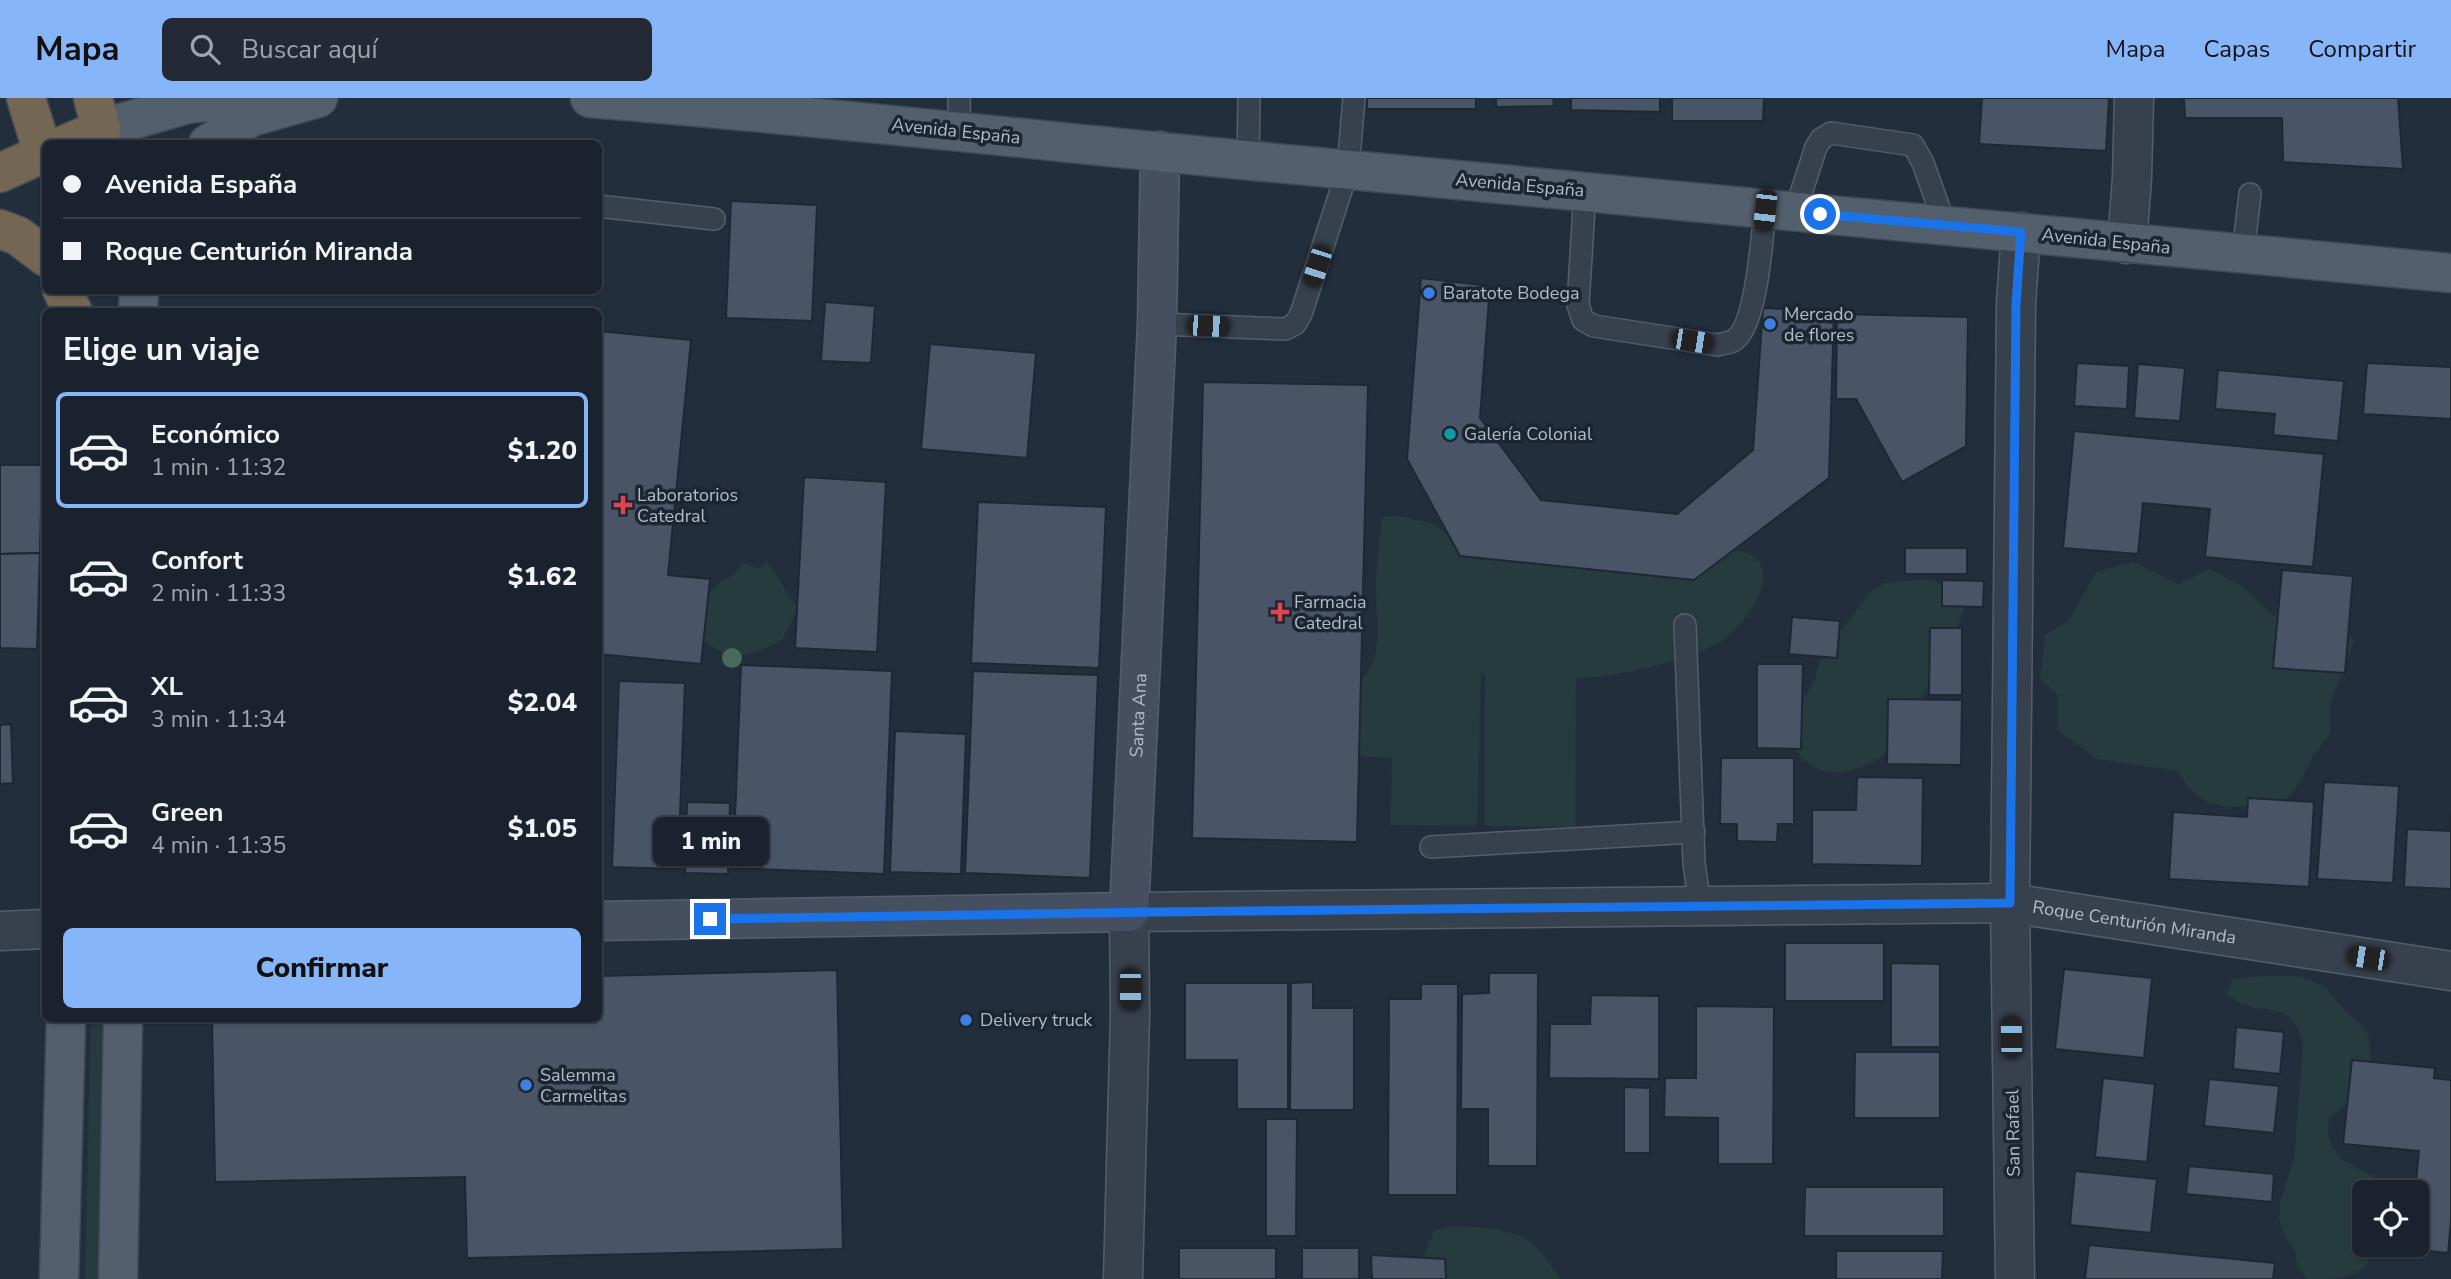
<!DOCTYPE html>
<html lang="es">
<head>
<meta charset="utf-8">
<style>
	body { margin:0; font-family:"Nunito Sans",sans-serif; background:#232a36; color:#f1f3f6; height:100vh; display:flex; flex-direction:column; font-size:26px; white-space:nowrap }
	* { box-sizing:border-box; margin:0 }
	p { font-size:23px; color:#9fa4aa }
	.icon { flex:none; width:38px; height:38px; fill:none; stroke:currentColor; stroke-width:2; stroke-linecap:round; stroke-linejoin:round }
	.map { position:relative; flex:1; overflow:hidden }
	.side { position:absolute; left:42px; top:210px; width:560px; height:714px; display:flex; flex-direction:column; background:#1a222e; border-radius:10px; box-shadow:0 2px 5px #0004,0 0 0 2px #383f4a }
	.side>* { flex:none }
	.banner { position:absolute; left:42px; top:42px; width:560px; height:154px; border-radius:10px; box-shadow:0 2px 5px #0004,0 0 0 2px #383f4a; display:grid; align-content:center; height:154px; padding:0 21px; background:#1a222e }
	.buttons { position:absolute; left:2352px; top:1082px; display:grid; gap:14px }
	.buttons a { display:grid; place-items:center; width:77px; height:77px; border-radius:10px; background:#1a222e; box-shadow:0 2px 5px #0004,0 0 0 2px #383f4a; font-size:35px }
	.end { position:absolute; width:32px; height:32px; margin:-16px; border:9px solid #1a73e8; background:#fff; box-shadow:0 0 0 4px #fff }
	.from { border-radius:50% }
	.bubble { position:absolute; height:49px; border-radius:10px; background:#1a222e; box-shadow:0 2px 5px #0004,0 0 0 2px #383f4a; font-size:23px; font-weight:800; line-height:49px; text-align:center }
	.car { position:absolute; width:21px; height:42px; margin:-21px -10px; border-radius:9px; box-shadow:0 0 5px 2px #0007; background:linear-gradient(#222 24%,#8ab4d8 0 40%,#222 0 76%,#8ab4d8 0 86%,#222 0) }
	.banner b { display:flex; align-items:center; gap:24px; height:66px; font-size:26px }
	.banner b+b { border-top:2px solid #383f4a }
	.banner i { width:18px; height:18px; background:#f1f3f6 }
	ul { padding:0; list-style:none }
	li { display:flex; align-items:center; gap:21px; height:116px; margin:0 14px 10px; padding:0 7px; border:4px solid transparent; border-radius:10px }
	li div { flex:1 }
	li b { display:block; font-size:26px }
	li em { font-style:normal; font-weight:800 }
	li.active { border-color:#86b5fa }
	li>.icon { width:63px; height:63px; stroke-width:1.5 }
	h2 { padding:0 21px; font-size:32px; line-height:84px }
	.button { display:flex; gap:14px; margin-top:auto; padding:14px 21px }
	.button a { flex:1; height:80px; border-radius:10px; background:#86b5fa; color:#111; font-size:28px; font-weight:800; line-height:80px; text-align:center }
	header { display:flex; align-items:center; gap:42px; box-sizing:border-box; height:98px; padding:0 35px; background:#86b5fa; color:#111 }
	header strong { font-size:33px }
	nav { display:flex; gap:38px; margin-inline-start:auto; font-size:24px }
	.search { width:490px; height:63px; background:#232a36; display:flex; align-items:center; gap:18px; box-sizing:border-box; padding:0 24px; border-radius:10px; color:#9fa4aa; font-size:26px }
	.map>svg:first-child { display:block }
</style>
</head>
<body>
<header>
<strong>Mapa</strong>
<div class="search"><svg class="icon" aria-label="search" viewBox="0 0 24 24"><circle cx="10" cy="10" r="6"/><path d="M15 15l6 6"/></svg>Buscar aquí</div>
<nav><a>Mapa</a><a>Capas</a><a>Compartir</a></nav>
</header>
<div class="map">
<svg width="2451" height="1181" viewBox="0 0 2451 1181">
	<rect width="100%" height="100%" fill="#232e3d"/>
	<!-- green -->
	<g fill="#253b3e">
		<path d="M1398,418L1432,425L1471,454L1719,453C1728,453 1743,452 1751,457C1785,477 1740,535 1716,546C1680,564 1616,580 1576,580L1575,729L1485,728V576L1481,575L1477,728L1390,727L1392,660L1357,658L1352,590C1389,564 1375,523 1376,484C1377,462 1380,440 1382,419Z"/>
		<path d="M766,463C779,477 785,495 798,509L783,541L760,553L732,560L695,539C700,522 703,500 717,487C728,477 735,480 742,465L760,470Z"/>
		<path d="M2133,464L2178,486L2210,471L2241,487L2273,518L2292,503L2345,531L2354,543L2330,606V636L2313,658L2302,681L2285,704C2239,708 2205,721 2177,673L2097,661L2058,632V597L2040,581L2045,537L2069,522L2096,474Z"/>
		<path d="M1929,481L1943,487L1965,509C1951,549 1932,584 1910,620C1903,631 1896,646 1886,655C1879,662 1871,665 1863,668C1827,682 1806,672 1787,639L1793,607L1808,595L1815,581L1819,564L1837,535L1849,523L1870,494L1884,485Z"/>
		<path d="M2263,878H2296L2313,883L2327,891L2349,917L2361,926L2369,940L2371,971L2355,1000L2329,1020C2322,1071 2366,1063 2390,1094H2364V1146H2380C2361,1181 2348,1181 2307,1181L2297,1168L2295,1153L2286,1140L2279,1122L2280,1105L2294,1060L2303,946C2292,903 2272,917 2242,906C2237,904 2232,900 2227,897L2232,881Z"/>
		<polygon points="91,921 104,921 101,1181 85,1181"/>
		<path d="M1451,1128C1467,1128 1509,1131 1523,1139C1538,1148 1551,1166 1560,1181H1414L1434,1133Z"/>
	</g>
	<!-- building -->
	<g fill="#495566" stroke="#1e2734" stroke-width="2">
		<rect x="1367" y="0" width="109" height="11"/>
		<polygon points="1496,0 1553,0 1554,8 1496,9"/>
		<polygon points="1571,0 1660,0 1660,14 1571,12"/>
		<polygon points="1672,0 1764,0 1763,23 1672,23"/>
		<polygon points="1982,0 2109,0 2106,53 1979,46"/>
		<polygon points="2184,0 2398,0 2403,71 2283,64 2282,20 2185,20"/>
		<polygon points="731,103 817,107 812,223 726,220"/>
		<polygon points="1421,180 1490,188 1480,320 1541,402 1677,416 1753,352 1763,210 1834,213 1829,380 1694,482 1460,458 1407,361"/>
		<polygon points="825,204 875,208 871,265 821,263"/>
		<polygon points="1837,216 1968,219 1966,348 1902,384 1856,301 1836,301"/>
		<polygon points="598,233 691,242 668,477 710,481 701,566 598,556"/>
		<polygon points="930,246 1036,255 1027,360 921,351"/>
		<polygon points="2077,265 2129,268 2127,311 2074,308"/>
		<polygon points="2367,265 2451,269 2451,321 2363,316"/>
		<polygon points="2138,266 2185,270 2180,323 2134,320"/>
		<polygon points="2218,272 2344,283 2338,343 2273,337 2275,316 2215,311"/>
		<polygon points="1203,284 1368,287 1357,744 1192,740"/>
		<polygon points="2074,333 2324,356 2313,469 2205,459 2210,411 2143,405 2138,456 2063,450"/>
		<polygon points="0,367 42,367 40,455 0,456"/>
		<polygon points="804,379 886,384 877,554 795,550"/>
		<polygon points="978,404 1106,409 1099,570 971,565"/>
		<rect x="1905" y="450" width="62" height="26"/>
		<polygon points="40,455 37,551 0,550 0,456"/>
		<polygon points="2282,472 2353,478 2345,575 2273,570"/>
		<polygon points="1942,482 1984,483 1983,509 1942,508"/>
		<polygon points="1792,519 1840,523 1837,560 1789,556"/>
		<polygon points="1930,530 1962,530 1962,597 1929,597"/>
		<polygon points="1757,566 1803,566 1801,651 1757,650"/>
		<polygon points="741,567 892,573 884,776 733,770"/>
		<polygon points="973,573 1098,577 1090,780 965,775"/>
		<polygon points="619,583 685,585 678,771 612,769"/>
		<polygon points="1888,601 1962,602 1961,667 1887,666"/>
		<polygon points="11,626 13,685 0,686 0,627"/>
		<polygon points="895,633 966,636 961,776 890,774"/>
		<polygon points="1721,660 1794,660 1794,726 1778,726 1777,744 1737,743 1737,726 1720,726"/>
		<polygon points="1857,679 1923,680 1922,768 1812,766 1812,712 1856,712"/>
		<polygon points="2324,684 2399,688 2393,785 2317,781"/>
		<polygon points="2248,700 2314,704 2309,789 2169,781 2173,714 2247,719"/>
		<polygon points="687,704 730,705 728,776 685,775"/>
		<polygon points="2451,716 2451,791 2404,789 2407,731 2450,733"/>
		<rect x="1785" y="845" width="99" height="58"/>
		<polygon points="1891,865 1940,866 1940,949 1891,949"/>
		<polygon points="2064,871 2152,880 2144,960 2055,951"/>
		<polygon points="837,872 843,1151 467,1160 465,1079 215,1084 212,920 598,920 598,878"/>
		<polygon points="1489,875 1538,875 1537,1068 1488,1068 1488,1011 1461,1011 1462,896 1489,895"/>
		<polygon points="1313,884 1313,910 1354,910 1354,1012 1290,1012 1291,885"/>
		<polygon points="1185,885 1288,885 1288,1011 1237,1011 1237,962 1185,962"/>
		<polygon points="1421,886 1458,886 1457,1097 1388,1097 1389,901 1421,901"/>
		<polygon points="1591,897 1659,898 1659,981 1549,980 1550,926 1590,926"/>
		<polygon points="1696,908 1774,909 1773,1066 1718,1066 1718,1020 1664,1019 1665,980 1696,980"/>
		<polygon points="2236,929 2284,934 2280,976 2233,971"/>
		<polygon points="1855,954 1940,954 1940,1020 1854,1020"/>
		<polygon points="2352,962 2435,970 2434,980 2451,982 2451,1122 2448,1155 2409,1151 2409,1146 2417,1146 2417,1094 2415,1094 2419,1053 2343,1046"/>
		<polygon points="2103,980 2155,986 2147,1064 2095,1059"/>
		<polygon points="2209,981 2279,988 2274,1035 2204,1028"/>
		<polygon points="1624,989 1650,990 1650,1055 1624,1055"/>
		<polygon points="1266,1021 1297,1021 1296,1138 1266,1138"/>
		<polygon points="2189,1068 2274,1076 2272,1104 2186,1096"/>
		<polygon points="2075,1073 2157,1081 2151,1135 2070,1127"/>
		<polygon points="1805,1089 1944,1089 1944,1138 1804,1138"/>
		<polygon points="2089,1147 2275,1165 2273,1181 2085,1181"/>
		<rect x="1179" y="1150" width="97" height="31"/>
		<rect x="1302" y="1150" width="57" height="31"/>
		<polygon points="1836,1153 1943,1153 1942,1181 1836,1181"/>
		<polygon points="1371,1157 1445,1161 1446,1181 1372,1181"/>
	</g>
	<g fill="none" stroke-linecap="round" stroke-linejoin="round">
		<!-- lane casing -->
		<g stroke="#555e6b" stroke-width="24">
			<g id="lane">
				<polyline points="959,0 960,33"/>
				<polyline points="1248,62 1249,0"/>
				<path d="M1585,93L1578,207L1583,222L1594,228L1717,247C1721,246 1729,245 1733,243C1757,229 1762,139 1765,112"/>
				<polyline points="598,108 714,121"/>
				<polyline points="1795,114 1816,49 1821,41 1831,35 1913,47 1923,65 1945,127"/>
				<polyline points="2243,155 2250,96"/>
				<polyline points="1157,226 1285,231 1295,226 1301,216 1348,71 1354,0"/>
				<polyline points="1685,527 1694,765 1700,808"/>
				<polyline points="1431,749 1694,734"/>
			</g>
		</g>
		<!-- street casing -->
		<g stroke="#555e6b" stroke-width="41">
			<g id="street">
				<polyline points="2127,146 2132,80 2134,0"/>
				<polyline points="0,833 46,831"/>
				<path id="s1" d="M1123,1181L1130,916L1129,814L2010,805L2451,873"/>
				<polyline points="2015,1181 2010,805 2016,206 2021,134"/>
			</g>
		</g>
		<!-- secondary casing -->
		<g stroke="#555e6b" stroke-width="41">
			<g id="secondary">
				<path id="s2" d="M598,823L1129,814L1157,226L1160,53"/>
			</g>
		</g>
		<!-- primary casing -->
		<g stroke="#404956" stroke-width="41">
			<g id="primary">
				<path d="M590,0C811,17 1032,42 1254,63C1653,101 2052,138 2451,175"/>
				<polyline points="105,46 101,31 187,6 241,0"/>
				<polyline points="208,46 251,19 318,0"/>
				<polyline points="138,214 139,192"/>
				<polyline points="59,1181 66,920"/>
				<polyline points="118,1181 123,920"/>
			</g>
		</g>
		<!-- highway casing -->
		<g stroke="#424b58" stroke-width="41">
			<g id="highway">
				<polyline points="26,0 43,55"/>
				<polyline points="66,46 101,31 93,0"/>
				<polyline points="0,75 46,54"/>
				<polyline points="0,131 18,138 46,159"/>
				<polyline points="62,192 73,214"/>
			</g>
		</g>
		<!-- lane -->
		<use href="#lane" stroke="#37404d" stroke-width="21"/>
		<!-- street -->
		<use href="#street" stroke="#37404d" stroke-width="38"/>
		<!-- secondary -->
		<use href="#secondary" stroke="#454f60" stroke-width="38"/>
		<!-- primary -->
		<use href="#primary" stroke="#545f6d" stroke-width="38"/>
		<!-- highway -->
		<use href="#highway" stroke="#736653" stroke-width="38"/>
	</g>
	<!-- trees -->
	<circle fill="#4a695b" cx="732" cy="560" r="10"/>
	<g fill="none" stroke-linecap="round" stroke-linejoin="round">
		<!-- route -->
		<polyline stroke="#1a73e8" stroke-width="9" points="710,821 1156,814 2010,805 2016,206 2021,134 1820,116"/>
	</g>
	<!-- markers -->
	<g fill="#3f7fe0" stroke="#1c2532" stroke-width="2.5">
		<circle cx="1429" cy="195" r="7"/>
		<circle cx="1770" cy="226" r="7"/>
		<circle cx="966" cy="922" r="7"/>
		<circle cx="526" cy="987" r="7"/>
	</g>
	<circle fill="#0f9aa8" stroke="#1c2532" stroke-width="2.5" cx="1450" cy="336" r="7"/>
	<g fill="#e0444e" stroke="#1c2532" stroke-width="2.5">
		<path d="M619.5 396.5h7v7h7v7h-7v7h-7v-7h-7v-7h7z"/>
		<path d="M1276.5 503.5h7v7h7v7h-7v7h-7v-7h-7v-7h7z"/>
	</g>
	<g text-anchor="middle" stroke-width="7" stroke-linejoin="round" paint-order="stroke">
		<!-- street labels -->
		<g font-size="18" fill="#b2bbc8" stroke="#1c2532">
			<text transform="translate(956 33) rotate(6)" y="6">Avenida España</text>
			<text transform="translate(1520 87) rotate(5)" y="6">Avenida España</text>
			<text transform="translate(2106 143) rotate(6)" y="6">Avenida España</text>
			<text dy="6" stroke="none"><textPath href="#s2" startOffset="728">Santa Ana</textPath></text>
			<text dy="6" stroke="none"><textPath href="#s1" startOffset="1374">Roque Centurión Miranda</textPath></text>
			<text transform="translate(2013 1035) rotate(-91)" y="6">San Rafael</text>
		</g>
		<!-- poi labels -->
		<g font-size="18" fill="#b2bbc8" stroke="#1c2532" text-anchor="start">
			<text x="1443" y="201">Baratote Bodega</text>
			<text x="1784" y="222">Mercado<tspan x="1784" dy="21">de flores</tspan></text>
			<text x="1464" y="342">Galería Colonial</text>
			<text x="637" y="403">Laboratorios<tspan x="637" dy="21">Catedral</tspan></text>
			<text x="1294" y="510">Farmacia<tspan x="1294" dy="21">Catedral</tspan></text>
			<text x="980" y="928">Delivery truck</text>
			<text x="540" y="983">Salemma<tspan x="540" dy="21">Carmelitas</tspan></text>
		</g>
	</g>
</svg>
<div class="buttons">
<a><svg class="icon" aria-label="locate" viewBox="0 0 24 24"><circle cx="12" cy="12" r="6"/><path d="M12 2v4M12 18v4M2 12h4M18 12h4"/></svg></a>
</div>
<i class="end from" style="left:1820px;top:116px"></i>
<i class="end" style="left:710px;top:821px"></i>
<div class="bubble" style="left:653px;top:719px;width:116px">1 min</div>
<i class="car" style="left:1765px;top:112px;rotate:186deg"></i>
<i class="car" style="left:1317px;top:168px;rotate:198deg"></i>
<i class="car" style="left:1208px;top:228px;rotate:92deg"></i>
<i class="car" style="left:1692px;top:243px;rotate:99deg"></i>
<i class="car" style="left:2368px;top:860px;rotate:279deg"></i>
<i class="car" style="left:1130px;top:891px;rotate:180deg"></i>
<i class="car" style="left:2011px;top:939px;rotate:359deg"></i>
<div class="banner">
<b><i class="from"></i>Avenida España</b>
<b><i></i>Roque Centurión Miranda</b>
</div>
<section class="side">
<h2>Elige un viaje</h2>
<ul>
<li class="active"><svg class="icon" aria-label="car" viewBox="0 0 24 24"><path d="M5 17H2v-5l4-1 3-4h7l3 4 3 1v5h-3M9 17h6M6 11h13"/><circle cx="7" cy="17" r="2"/><circle cx="17" cy="17" r="2"/></svg><div><b>Económico</b><p>1 min · 11:32</p></div><em>$1.20</em></li>
<li><svg class="icon" aria-label="car" viewBox="0 0 24 24"><path d="M5 17H2v-5l4-1 3-4h7l3 4 3 1v5h-3M9 17h6M6 11h13"/><circle cx="7" cy="17" r="2"/><circle cx="17" cy="17" r="2"/></svg><div><b>Confort</b><p>2 min · 11:33</p></div><em>$1.62</em></li>
<li><svg class="icon" aria-label="car" viewBox="0 0 24 24"><path d="M5 17H2v-5l4-1 3-4h7l3 4 3 1v5h-3M9 17h6M6 11h13"/><circle cx="7" cy="17" r="2"/><circle cx="17" cy="17" r="2"/></svg><div><b>XL</b><p>3 min · 11:34</p></div><em>$2.04</em></li>
<li><svg class="icon" aria-label="car" viewBox="0 0 24 24"><path d="M5 17H2v-5l4-1 3-4h7l3 4 3 1v5h-3M9 17h6M6 11h13"/><circle cx="7" cy="17" r="2"/><circle cx="17" cy="17" r="2"/></svg><div><b>Green</b><p>4 min · 11:35</p></div><em>$1.05</em></li>
</ul>
<div class="button"><a>Confirmar</a></div>
</section>
</div>
</body>
</html>
